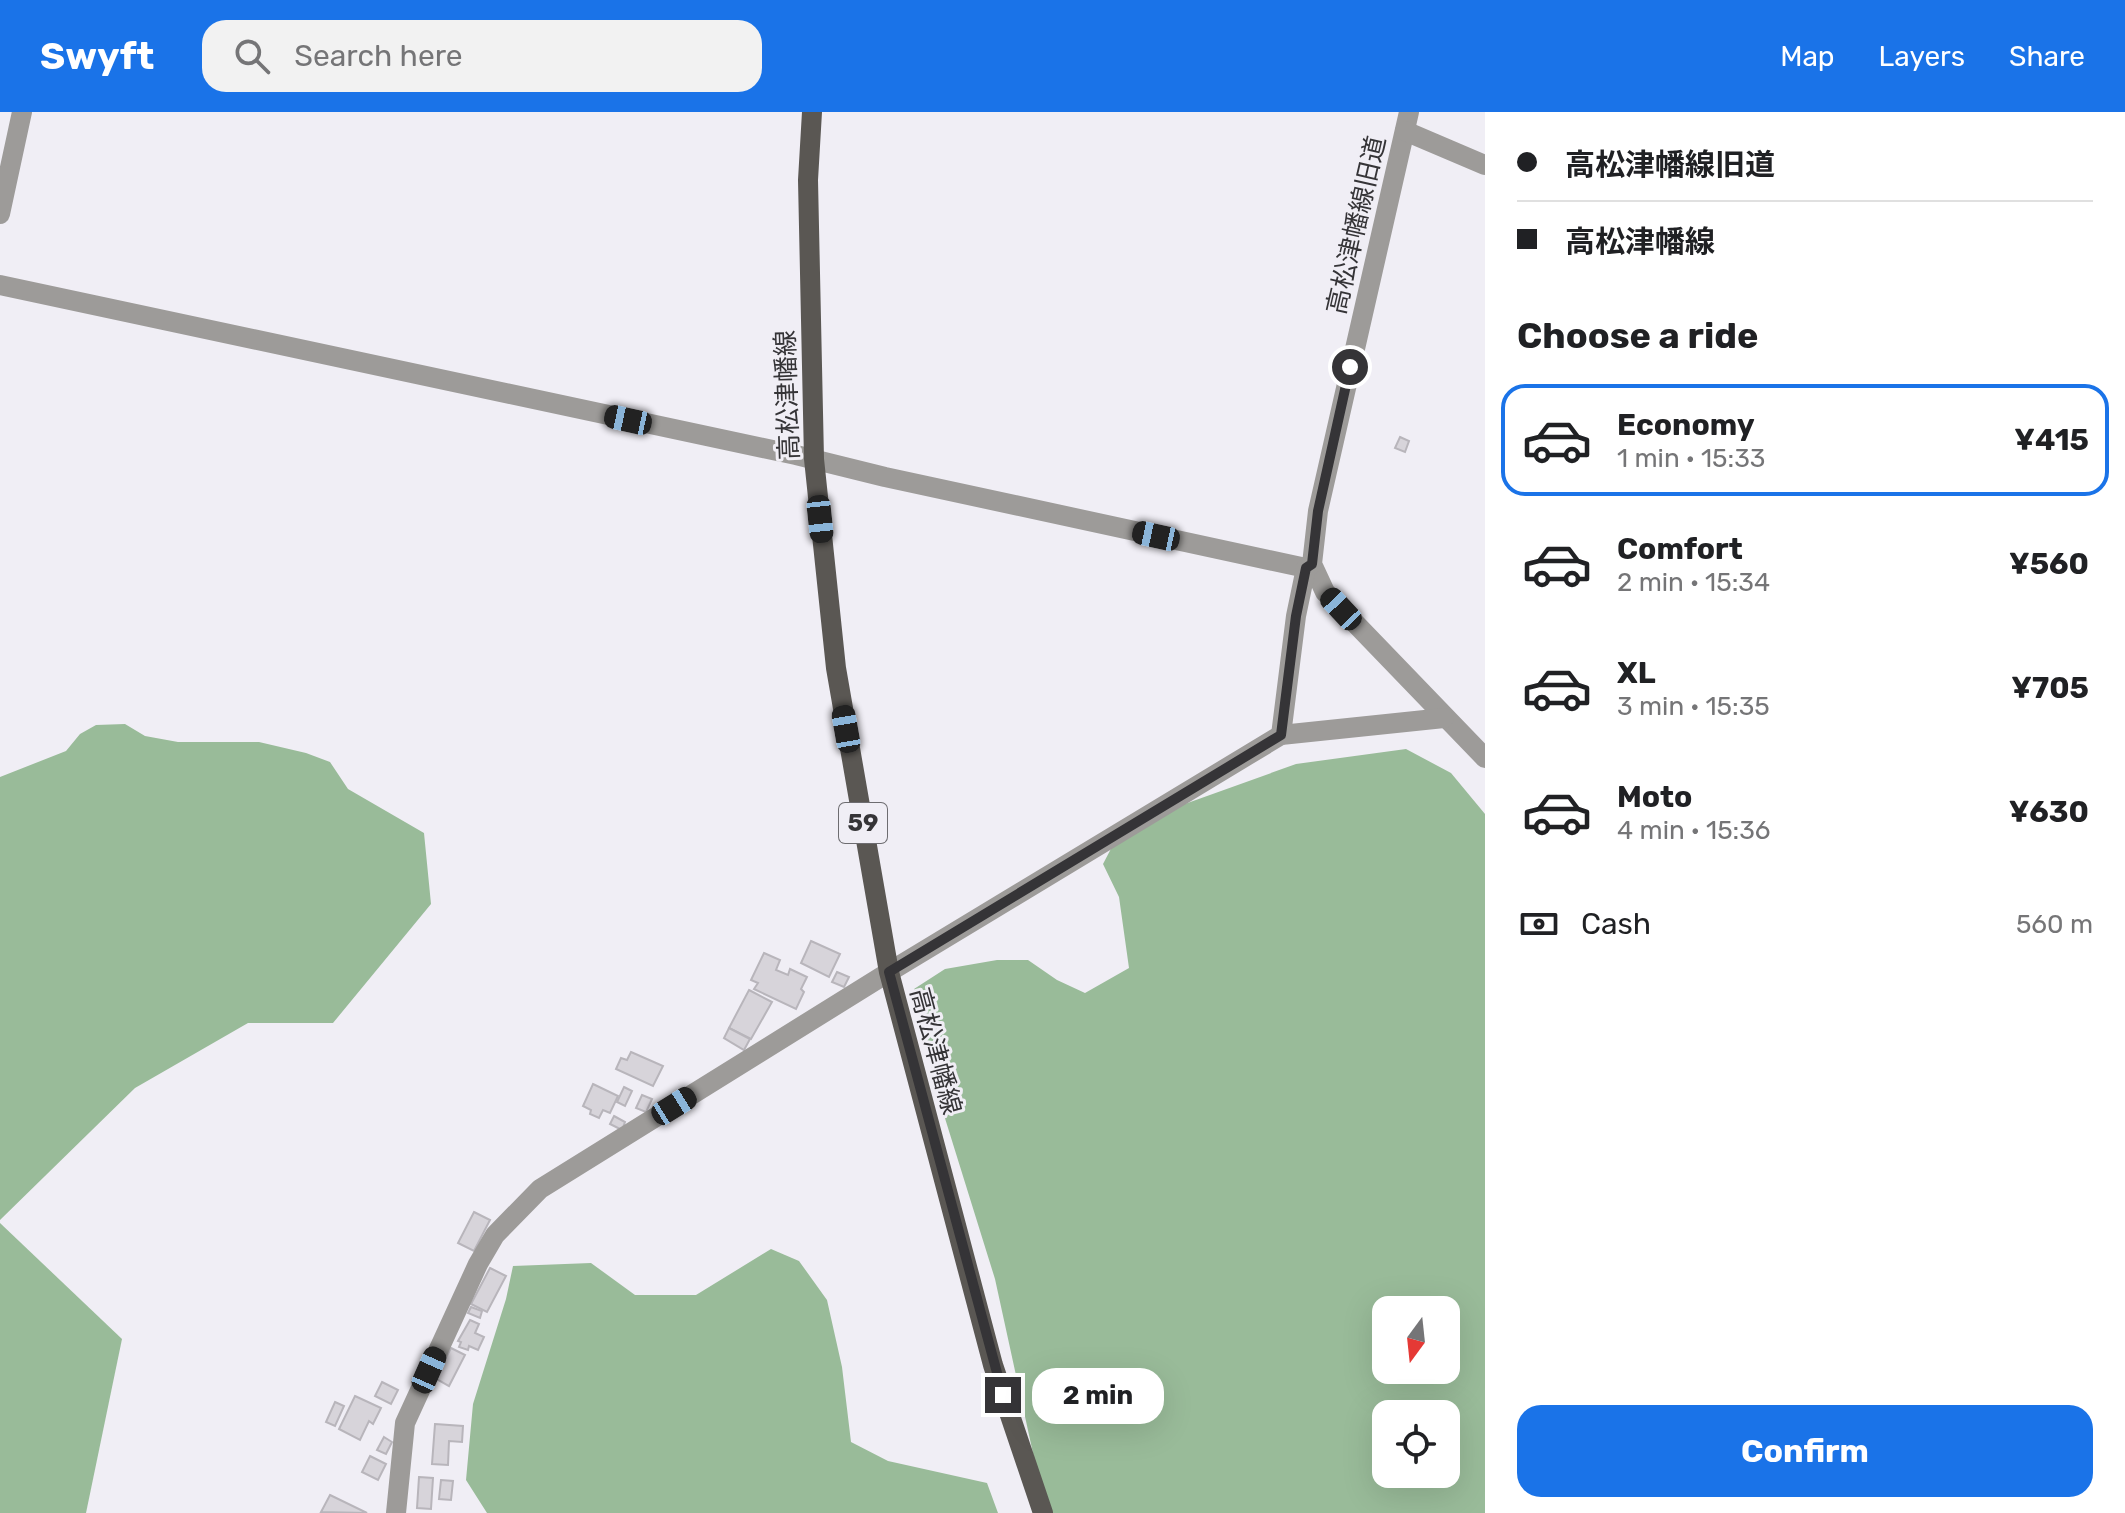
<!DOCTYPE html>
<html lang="en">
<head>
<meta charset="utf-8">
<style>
	body { margin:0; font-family:Rubik,"Noto Sans JP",sans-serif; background:#f2f2f2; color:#202124; height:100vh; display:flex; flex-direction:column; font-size:30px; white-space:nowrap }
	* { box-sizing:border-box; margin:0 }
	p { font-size:26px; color:#757577 }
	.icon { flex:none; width:44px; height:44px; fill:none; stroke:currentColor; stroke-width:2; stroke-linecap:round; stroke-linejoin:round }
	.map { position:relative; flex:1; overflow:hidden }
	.panel { display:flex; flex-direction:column; background:#fff; width:640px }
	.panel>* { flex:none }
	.top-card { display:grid; align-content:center; height:176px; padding:0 32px; background:#fff }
	.needle { width:52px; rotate:195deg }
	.tools { position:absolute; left:1372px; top:1184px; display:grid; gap:16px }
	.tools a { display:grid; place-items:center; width:88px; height:88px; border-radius:16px; background:#fff; box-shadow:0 8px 32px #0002; font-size:40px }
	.end { position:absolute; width:36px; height:36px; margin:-18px; border:10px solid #353437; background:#fff; box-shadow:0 0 0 4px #fff }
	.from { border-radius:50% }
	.bubble { position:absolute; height:56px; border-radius:24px; background:#fff; box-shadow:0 8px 32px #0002; font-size:26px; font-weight:700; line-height:56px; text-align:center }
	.car { position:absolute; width:24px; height:48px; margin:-24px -12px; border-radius:10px; box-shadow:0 0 6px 2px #0007; background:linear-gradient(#222 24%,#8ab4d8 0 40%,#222 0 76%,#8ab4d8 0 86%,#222 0) }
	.top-card b { display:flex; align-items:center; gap:28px; height:76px; font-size:30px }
	.top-card b+b { border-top:2px solid #e0e0e0 }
	.top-card i { width:20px; height:20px; background:#202124 }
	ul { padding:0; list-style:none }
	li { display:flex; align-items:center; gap:24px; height:112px; margin:0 16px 12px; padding:0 16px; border:4px solid transparent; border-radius:24px }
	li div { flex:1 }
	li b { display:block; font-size:30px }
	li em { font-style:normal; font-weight:700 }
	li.on { border-color:#1a73e8 }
	li>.icon { width:72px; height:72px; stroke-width:1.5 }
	h2 { padding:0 32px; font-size:36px; line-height:96px }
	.pay { display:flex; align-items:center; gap:20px; height:88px; padding:0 32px; font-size:30px }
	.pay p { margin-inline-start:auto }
	.action { display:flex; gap:16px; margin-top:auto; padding:16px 32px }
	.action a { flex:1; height:92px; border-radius:24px; background:#1a73e8; color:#fff; font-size:32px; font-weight:700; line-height:92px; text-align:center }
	header { display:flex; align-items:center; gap:48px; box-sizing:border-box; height:112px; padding:0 40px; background:#1a73e8; color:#fff }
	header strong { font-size:38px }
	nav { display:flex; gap:44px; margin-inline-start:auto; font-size:28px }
	.search { width:560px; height:72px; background:#f2f2f2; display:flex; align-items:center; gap:20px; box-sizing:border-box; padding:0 28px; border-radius:24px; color:#757577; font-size:30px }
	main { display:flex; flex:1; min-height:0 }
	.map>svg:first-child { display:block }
</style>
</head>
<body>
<header>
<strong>Swyft</strong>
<div class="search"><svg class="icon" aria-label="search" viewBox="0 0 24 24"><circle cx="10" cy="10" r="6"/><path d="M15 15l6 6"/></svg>Search here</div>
<nav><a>Map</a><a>Layers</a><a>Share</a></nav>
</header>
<main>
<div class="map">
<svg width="1485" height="1401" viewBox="0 0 1485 1401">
	<rect width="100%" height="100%" fill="#f0eef5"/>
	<!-- forest -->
	<g fill="#9b9" fill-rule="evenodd">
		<polygon points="125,612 145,624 178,630 259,630 306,641 330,650 348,677 424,721 431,792 333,911 248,911 135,976 0,1108 0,665 66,639 80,622 96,613"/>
		<path d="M1406,637L1451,661L1485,702V1401H1052L1036,1355L995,1167L939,987L914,877L945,857L997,848H1028L1057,868L1085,881L1129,856L1119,785L1103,752L1114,731L1168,698L1296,652ZM1386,1198H1446V1258H1386ZM1386,1302H1446V1362H1386Z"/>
		<polygon points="0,1111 122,1227 86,1401 0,1401"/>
		<polygon points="771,1137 799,1149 827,1188 842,1255 851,1330 888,1349 987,1371 998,1401 487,1401 466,1368 473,1292 506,1187 513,1154 591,1151 635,1183 696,1183"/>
	</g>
	<!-- building -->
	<g fill="#d7d4da" stroke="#b8b5bb" stroke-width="2">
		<polygon points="1400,325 1409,329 1405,340 1395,336"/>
		<polygon points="811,829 840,842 829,865 801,851"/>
		<polygon points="764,841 780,848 776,858 788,863 790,857 807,865 801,877 804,880 796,897 754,877 758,871 751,868"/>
		<polygon points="837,860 849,865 844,875 832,870"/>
		<polygon points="749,878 772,890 751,927 729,916"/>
		<polygon points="729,916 750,927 744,938 724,926"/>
		<polygon points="631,940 663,954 653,974 616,957 621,946 627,948"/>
		<polygon points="593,972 618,984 610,1001 603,998 599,1006 590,1002 591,998 583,994"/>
		<polygon points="624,975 632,979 625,994 617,990"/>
		<polygon points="642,983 652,987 646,1000 636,996"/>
		<polygon points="614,1004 625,1010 622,1018 610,1012"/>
		<polygon points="474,1100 490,1108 474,1139 458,1131"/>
		<polygon points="490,1156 506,1164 487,1200 471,1192"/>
		<polygon points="471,1195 482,1199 480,1206 468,1201"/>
		<polygon points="470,1208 479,1212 475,1221 484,1225 478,1238 469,1234 468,1238 459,1235 461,1230 458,1229"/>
		<polygon points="451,1236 465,1243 449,1274 435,1266"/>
		<polygon points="382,1270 398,1278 391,1292 375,1284"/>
		<polygon points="355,1284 381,1296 373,1312 369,1309 360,1328 339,1317"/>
		<polygon points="335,1290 344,1294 335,1314 326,1310"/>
		<polygon points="435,1312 463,1314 462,1330 449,1329 448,1353 432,1352"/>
		<polygon points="384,1325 392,1330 386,1342 377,1338"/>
		<polygon points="370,1344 386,1352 378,1368 362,1360"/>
		<polygon points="419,1365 433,1366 431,1397 417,1396"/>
		<polygon points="441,1368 453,1369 451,1388 439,1387"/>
		<polygon points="330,1383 367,1401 321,1400"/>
	</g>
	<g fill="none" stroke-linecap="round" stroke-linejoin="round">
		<!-- minor -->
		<g stroke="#9d9b99" stroke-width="20">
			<polyline points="1409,0 1318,399 1312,452 1325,480 1485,646"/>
			<polyline points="1405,19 1485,53"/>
			<polyline points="0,102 22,0"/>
			<polyline points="0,173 796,343 885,365 1306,456"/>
			<polyline points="1281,623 1296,504 1306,456 1312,452"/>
			<polyline points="396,1401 405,1311 478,1152 495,1123 540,1077 889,860 1281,623 1444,606"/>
		</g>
		<!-- major -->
		<polyline stroke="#5a5753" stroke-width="20" points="812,0 808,68 814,347 836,556 889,860 993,1253 1043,1401"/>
	</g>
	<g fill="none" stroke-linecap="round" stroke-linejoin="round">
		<!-- route -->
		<polyline stroke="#353437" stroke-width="10" points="1003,1283 889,860 1281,623 1296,504 1306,456 1312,452 1318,399 1350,255"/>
	</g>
	<g text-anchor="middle" stroke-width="6" stroke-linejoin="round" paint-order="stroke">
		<!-- shield labels -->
		<rect fill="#f0eef5" stroke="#6d6c70" stroke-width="2" x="839" y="691" width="48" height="40" rx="6"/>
		<g font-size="24" font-weight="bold" fill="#353437">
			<text x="863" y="719">59</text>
		</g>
		<!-- street labels -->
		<g font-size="26" fill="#353437" stroke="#f0eef5">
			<text transform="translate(1356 113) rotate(-77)" y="9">高松津幡線旧道</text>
			<text transform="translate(787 283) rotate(-92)" y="9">高松津幡線</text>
			<text transform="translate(936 939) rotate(75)" y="9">高松津幡線</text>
		</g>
	</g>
</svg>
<div class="tools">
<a><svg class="needle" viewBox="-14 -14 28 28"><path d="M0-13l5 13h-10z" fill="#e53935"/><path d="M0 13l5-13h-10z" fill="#757577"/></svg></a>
<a><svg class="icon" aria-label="locate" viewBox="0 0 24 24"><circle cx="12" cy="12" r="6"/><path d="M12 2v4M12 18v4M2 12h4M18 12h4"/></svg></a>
</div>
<i class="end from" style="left:1350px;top:255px"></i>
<i class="end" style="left:1003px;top:1283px"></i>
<div class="bubble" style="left:1032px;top:1256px;width:132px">2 min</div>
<i class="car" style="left:628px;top:308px;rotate:282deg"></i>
<i class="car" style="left:820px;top:407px;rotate:174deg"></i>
<i class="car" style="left:1156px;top:424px;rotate:282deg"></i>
<i class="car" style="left:1341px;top:497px;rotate:317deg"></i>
<i class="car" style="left:846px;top:617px;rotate:350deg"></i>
<i class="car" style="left:674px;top:994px;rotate:58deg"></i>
<i class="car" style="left:429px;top:1258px;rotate:24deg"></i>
</div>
<section class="panel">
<div class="top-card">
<b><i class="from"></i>高松津幡線旧道</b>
<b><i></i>高松津幡線</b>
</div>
<h2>Choose a ride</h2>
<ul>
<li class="on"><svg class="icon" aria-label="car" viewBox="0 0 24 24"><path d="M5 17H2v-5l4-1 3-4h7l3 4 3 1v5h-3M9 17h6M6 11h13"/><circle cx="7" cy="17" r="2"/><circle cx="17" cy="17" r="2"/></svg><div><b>Economy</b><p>1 min · 15:33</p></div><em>¥415</em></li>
<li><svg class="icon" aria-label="car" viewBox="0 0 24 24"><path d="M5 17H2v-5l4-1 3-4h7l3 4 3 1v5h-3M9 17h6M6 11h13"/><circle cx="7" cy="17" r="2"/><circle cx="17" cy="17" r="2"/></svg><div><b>Comfort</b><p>2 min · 15:34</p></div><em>¥560</em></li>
<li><svg class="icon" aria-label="car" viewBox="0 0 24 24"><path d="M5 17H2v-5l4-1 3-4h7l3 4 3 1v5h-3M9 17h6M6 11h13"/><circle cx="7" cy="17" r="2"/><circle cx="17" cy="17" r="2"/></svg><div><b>XL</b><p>3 min · 15:35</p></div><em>¥705</em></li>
<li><svg class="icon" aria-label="car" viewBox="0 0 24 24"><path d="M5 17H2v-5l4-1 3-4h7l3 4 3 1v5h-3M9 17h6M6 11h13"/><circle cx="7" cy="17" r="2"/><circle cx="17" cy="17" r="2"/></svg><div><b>Moto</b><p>4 min · 15:36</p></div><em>¥630</em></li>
</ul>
<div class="pay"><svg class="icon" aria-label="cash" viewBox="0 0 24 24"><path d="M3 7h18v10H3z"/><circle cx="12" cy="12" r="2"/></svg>Cash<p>560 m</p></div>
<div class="action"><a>Confirm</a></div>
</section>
</main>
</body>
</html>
